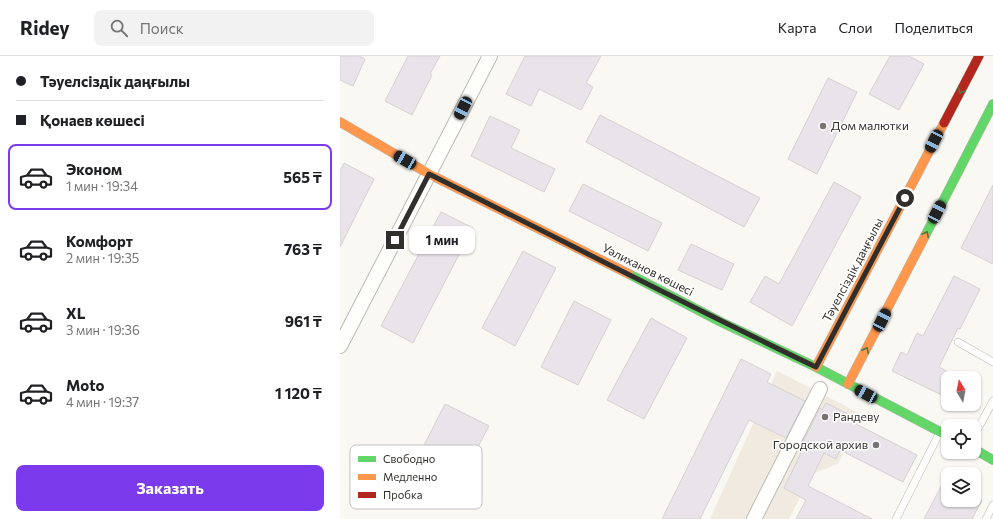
<!DOCTYPE html>
<html lang="ru">
<head>
<meta charset="utf-8">
<style>
	body { margin:0; font-family:Commissioner,sans-serif; background:#f2f2f2; color:#202124; height:100vh; display:flex; flex-direction:column; font-size:15px; white-space:nowrap }
	* { box-sizing:border-box; margin:0 }
	p { font-size:13px; color:#757577 }
	.icon { flex:none; width:22px; height:22px; fill:none; stroke:currentColor; stroke-width:2; stroke-linecap:round; stroke-linejoin:round }
	.map { position:relative; flex:1; overflow:hidden }
	.sheet { display:flex; flex-direction:column; background:#fff; width:340px }
	.sheet>* { flex:none }
	.hud { display:grid; align-content:center; height:88px; padding:0 16px; background:#fff }
	.needle { width:26px; rotate:350deg }
	.buttons { position:absolute; left:601px; top:315px; display:grid; gap:8px }
	.buttons a { display:grid; place-items:center; width:40px; height:40px; border-radius:8px; background:#fff; box-shadow:0 1px 3px #0004; font-size:20px }
	.end { position:absolute; width:18px; height:18px; margin:-9px; border:5px solid #312f2c; background:#fff; box-shadow:0 0 0 2px #fff }
	.from { border-radius:50% }
	.bubble { position:absolute; height:28px; border-radius:8px; background:#fff; box-shadow:0 1px 3px #0004; font-size:13px; font-weight:700; line-height:28px; text-align:center }
	.car { position:absolute; width:12px; height:24px; margin:-12px -6px; border-radius:5px; box-shadow:0 0 3px 1px #0007; background:linear-gradient(#222 24%,#8ab4d8 0 40%,#222 0 76%,#8ab4d8 0 86%,#222 0) }
	.hud b { display:flex; align-items:center; gap:14px; height:38px; font-size:15px }
	.hud b+b { border-top:1px solid #e0e0e0 }
	.hud i { width:10px; height:10px; background:#202124 }
	ul { padding:0; list-style:none }
	li { display:flex; align-items:center; gap:12px; height:66px; margin:0 8px 6px; padding:0 8px; border:2px solid transparent; border-radius:8px }
	li div { flex:1 }
	li b { display:block; font-size:15px }
	li em { font-style:normal; font-weight:700 }
	li.active { border-color:#7c3aed }
	li>.icon { width:36px; height:36px; stroke-width:1.5 }
	.primary-button { display:flex; gap:8px; margin-top:auto; padding:8px 16px }
	.primary-button a { flex:1; height:46px; border-radius:8px; background:#7c3aed; color:#fff; font-size:16px; font-weight:700; line-height:46px; text-align:center }
	header { display:flex; align-items:center; gap:24px; box-sizing:border-box; height:56px; padding:0 20px; background:#fff; border-bottom:1px solid #e0e0e0 }
	header strong { font-size:19px }
	nav { display:flex; gap:22px; margin-inline-start:auto; font-size:14px }
	.search { width:280px; height:36px; background:#f2f2f2; display:flex; align-items:center; gap:10px; box-sizing:border-box; padding:0 14px; border-radius:8px; color:#757577; font-size:15px }
	main { display:flex; flex:1; min-height:0 }
	.map>svg:first-child { display:block }
</style>
</head>
<body>
<header>
<strong>Ridey</strong>
<div class="search"><svg class="icon" aria-label="search" viewBox="0 0 24 24"><circle cx="10" cy="10" r="6"/><path d="M15 15l6 6"/></svg>Поиск</div>
<nav><a>Карта</a><a>Слои</a><a>Поделиться</a></nav>
</header>
<main>
<section class="sheet">
<div class="hud">
<b><i class="from"></i>Тәуелсіздік даңғылы</b>
<b><i></i>Қонаев көшесі</b>
</div>
<ul>
<li class="active"><svg class="icon" aria-label="car" viewBox="0 0 24 24"><path d="M5 17H2v-5l4-1 3-4h7l3 4 3 1v5h-3M9 17h6M6 11h13"/><circle cx="7" cy="17" r="2"/><circle cx="17" cy="17" r="2"/></svg><div><b>Эконом</b><p>1 мин · 19:34</p></div><em>565 ₸</em></li>
<li><svg class="icon" aria-label="car" viewBox="0 0 24 24"><path d="M5 17H2v-5l4-1 3-4h7l3 4 3 1v5h-3M9 17h6M6 11h13"/><circle cx="7" cy="17" r="2"/><circle cx="17" cy="17" r="2"/></svg><div><b>Комфорт</b><p>2 мин · 19:35</p></div><em>763 ₸</em></li>
<li><svg class="icon" aria-label="car" viewBox="0 0 24 24"><path d="M5 17H2v-5l4-1 3-4h7l3 4 3 1v5h-3M9 17h6M6 11h13"/><circle cx="7" cy="17" r="2"/><circle cx="17" cy="17" r="2"/></svg><div><b>XL</b><p>3 мин · 19:36</p></div><em>961 ₸</em></li>
<li><svg class="icon" aria-label="car" viewBox="0 0 24 24"><path d="M5 17H2v-5l4-1 3-4h7l3 4 3 1v5h-3M9 17h6M6 11h13"/><circle cx="7" cy="17" r="2"/><circle cx="17" cy="17" r="2"/></svg><div><b>Moto</b><p>4 мин · 19:37</p></div><em>1 120 ₸</em></li>
</ul>
<div class="primary-button"><a>Заказать</a></div>
</section>
<div class="map">
<svg width="653" height="463" viewBox="0 0 653 463">
	<rect width="100%" height="100%" fill="#faf8f3"/>
	<!-- built -->
	<polygon fill="#f0eae0" points="437,315 523,359 498,408 472,418 449,463 370,463"/>
	<!-- building -->
	<g fill="#e9e4ea" stroke="#d4d2d1">
		<polygon points="0,0 19,0 25,3 13,30 0,24"/>
		<polygon points="68,0 100,0 90,18 92,19 72,59 45,45"/>
		<polygon points="185,0 261,0 246,27 253,31 241,54 199,33 191,50 166,38"/>
		<polygon points="550,0 569,0 584,8 559,54 529,38"/>
		<polygon points="488,22 517,36 477,118 448,103"/>
		<polygon points="260,59 420,142 404,171 246,86"/>
		<polygon points="150,60 180,74 171,92 215,113 204,136 131,100"/>
		<polygon points="4,107 34,123 0,191 0,115"/>
		<polygon points="494,126 521,141 452,270 410,246 425,220 439,228"/>
		<polygon points="243,128 322,167 308,195 229,155"/>
		<polygon points="653,129 653,208 621,192"/>
		<polygon points="101,156 133,172 73,287 41,270"/>
		<polygon points="351,188 394,208 382,234 338,214"/>
		<polygon points="183,195 216,212 175,290 142,272"/>
		<polygon points="614,220 640,233 620,273 618,272 599,311 608,316 608,342 552,315 561,296 567,299 577,277 583,280"/>
		<polygon points="234,245 271,264 238,329 201,311"/>
		<polygon points="311,262 347,282 304,363 267,344"/>
		<polygon points="401,303 431,318 427,326 465,345 446,382 409,364 360,463 322,463"/>
		<polygon points="486,347 516,362 514,367 577,399 563,426 500,394 496,403 484,397 468,430 532,463 456,463 466,444 444,432 464,391 461,390 480,352 482,354"/>
		<polygon points="105,348 149,370 117,431 74,409"/>
		<polygon points="608,417 608,444 642,444 632,463 584,463"/>
	</g>
	<g fill="none" stroke-linecap="round" stroke-linejoin="round">
		<!-- lane casing -->
		<g stroke="#bcbab6" stroke-width="8">
			<g id="lane">
				<polyline points="618,286 653,306"/>
				<polyline points="634,380 653,345"/>
				<polyline points="556,463 599,378"/>
				<polyline points="646,463 653,449"/>
			</g>
		</g>
		<!-- street casing -->
		<g stroke="#bcbab6" stroke-width="16">
			<g id="street">
				<polyline points="0,290 150,0"/>
				<polyline points="414,463 480,333"/>
			</g>
		</g>
		<!-- fast casing -->
		<g stroke="#bcbab6" stroke-width="10">
			<g id="fast">
				<polyline points="585,180 653,48"/>
				<polyline points="289,218 381,266 476,311 608,380"/>
				<polyline points="634,393 653,404"/>
			</g>
		</g>
		<!-- slow casing -->
		<g stroke="#bcbab6" stroke-width="10">
			<g id="slow">
				<polyline points="0,66 89,118 289,218"/>
				<polyline points="476,311 604,67"/>
				<polyline points="508,328 585,180"/>
			</g>
		</g>
		<!-- jam casing -->
		<g stroke="#bcbab6" stroke-width="10">
			<polyline id="jam" points="604,67 639,0"/>
		</g>
		<!-- lane -->
		<use href="#lane" stroke="#fefefd" stroke-width="7"/>
		<!-- street -->
		<use href="#street" stroke="#fefefd" stroke-width="14"/>
		<!-- fast -->
		<use href="#fast" stroke="#63d668" stroke-width="9"/>
		<!-- slow -->
		<use href="#slow" stroke="#ff974d" stroke-width="9"/>
		<!-- jam -->
		<use href="#jam" stroke="#b3261e" stroke-width="9"/>
	</g>
	<!-- one-way arrows -->
	<defs><path id="oneway-chevron" d="M-2-3.5L2.5 0L-2 3.5" fill="none" stroke-width="1.6" stroke-linecap="round" stroke-linejoin="round"/></defs>
	<g stroke="#487a47">
		<use href="#oneway-chevron" transform="translate(621 35) rotate(118)"/>
		<use href="#oneway-chevron" transform="translate(586 178) rotate(-63)"/>
		<use href="#oneway-chevron" transform="translate(526 294) rotate(-63)"/>
	</g>
	<g fill="none" stroke-linecap="round" stroke-linejoin="round">
		<!-- route -->
		<path stroke="#312f2c" stroke-width="5" d="M55,184L89,118C218,182 346,249 476,311L565,142"/>
	</g>
	<!-- markers -->
	<g fill="#777572" stroke="#fff" stroke-width="1.5">
		<circle cx="483" cy="70" r="4"/>
		<circle cx="485" cy="361" r="4"/>
		<circle cx="536" cy="389" r="4"/>
	</g>
	<g text-anchor="middle" stroke-width="3" stroke-linejoin="round" paint-order="stroke">
		<!-- poi labels -->
		<g font-size="12" fill="#312f2c" stroke="#fff" text-anchor="start">
			<text x="491" y="74">Дом малютки</text>
			<text x="493" y="365">Рандеву</text>
			<text x="528" y="393" text-anchor="end">Городской архив</text>
		</g>
		<!-- street labels -->
		<g font-size="12" fill="#312f2c" stroke="#fff">
			<text transform="translate(308 214) rotate(27)" y="4">Уәлиханов көшесі</text>
			<text transform="translate(513 214) rotate(-62)" y="4">Тәуелсіздік даңғылы</text>
		</g>
	</g>
	<!-- legend -->
	<rect x="10" y="389" width="132" height="64" rx="6" fill="#fff" stroke="#c1c1c0" stroke-width="1"/>
	<rect x="18" y="400" width="18" height="6" fill="#63d668"/>
	<rect x="18" y="418" width="18" height="6" fill="#ff974d"/>
	<rect x="18" y="436" width="18" height="6" fill="#b3261e"/>
	<g font-size="11" fill="#312f2c">
		<text x="43" y="407">Свободно</text>
		<text x="43" y="425">Медленно</text>
		<text x="43" y="443">Пробка</text>
	</g>
</svg>
<div class="buttons">
<a><svg class="needle" viewBox="-14 -14 28 28"><path d="M0-13l5 13h-10z" fill="#e53935"/><path d="M0 13l5-13h-10z" fill="#757577"/></svg></a>
<a><svg class="icon" aria-label="locate" viewBox="0 0 24 24"><circle cx="12" cy="12" r="6"/><path d="M12 2v4M12 18v4M2 12h4M18 12h4"/></svg></a>
<a><svg class="icon" aria-label="layers" viewBox="0 0 24 24"><path d="M12 4l9 5-9 5-9-5zM3 14l9 5 9-5"/></svg></a>
</div>
<i class="end from" style="left:565px;top:142px"></i>
<i class="end" style="left:55px;top:184px"></i>
<div class="bubble" style="left:69px;top:170px;width:66px">1 мин</div>
<i class="car" style="left:123px;top:52px;rotate:207deg"></i>
<i class="car" style="left:594px;top:85px;rotate:207deg"></i>
<i class="car" style="left:65px;top:104px;rotate:300deg"></i>
<i class="car" style="left:597px;top:156px;rotate:27deg"></i>
<i class="car" style="left:542px;top:264px;rotate:27deg"></i>
<i class="car" style="left:526px;top:338px;rotate:298deg"></i>
</div>
</main>
</body>
</html>
